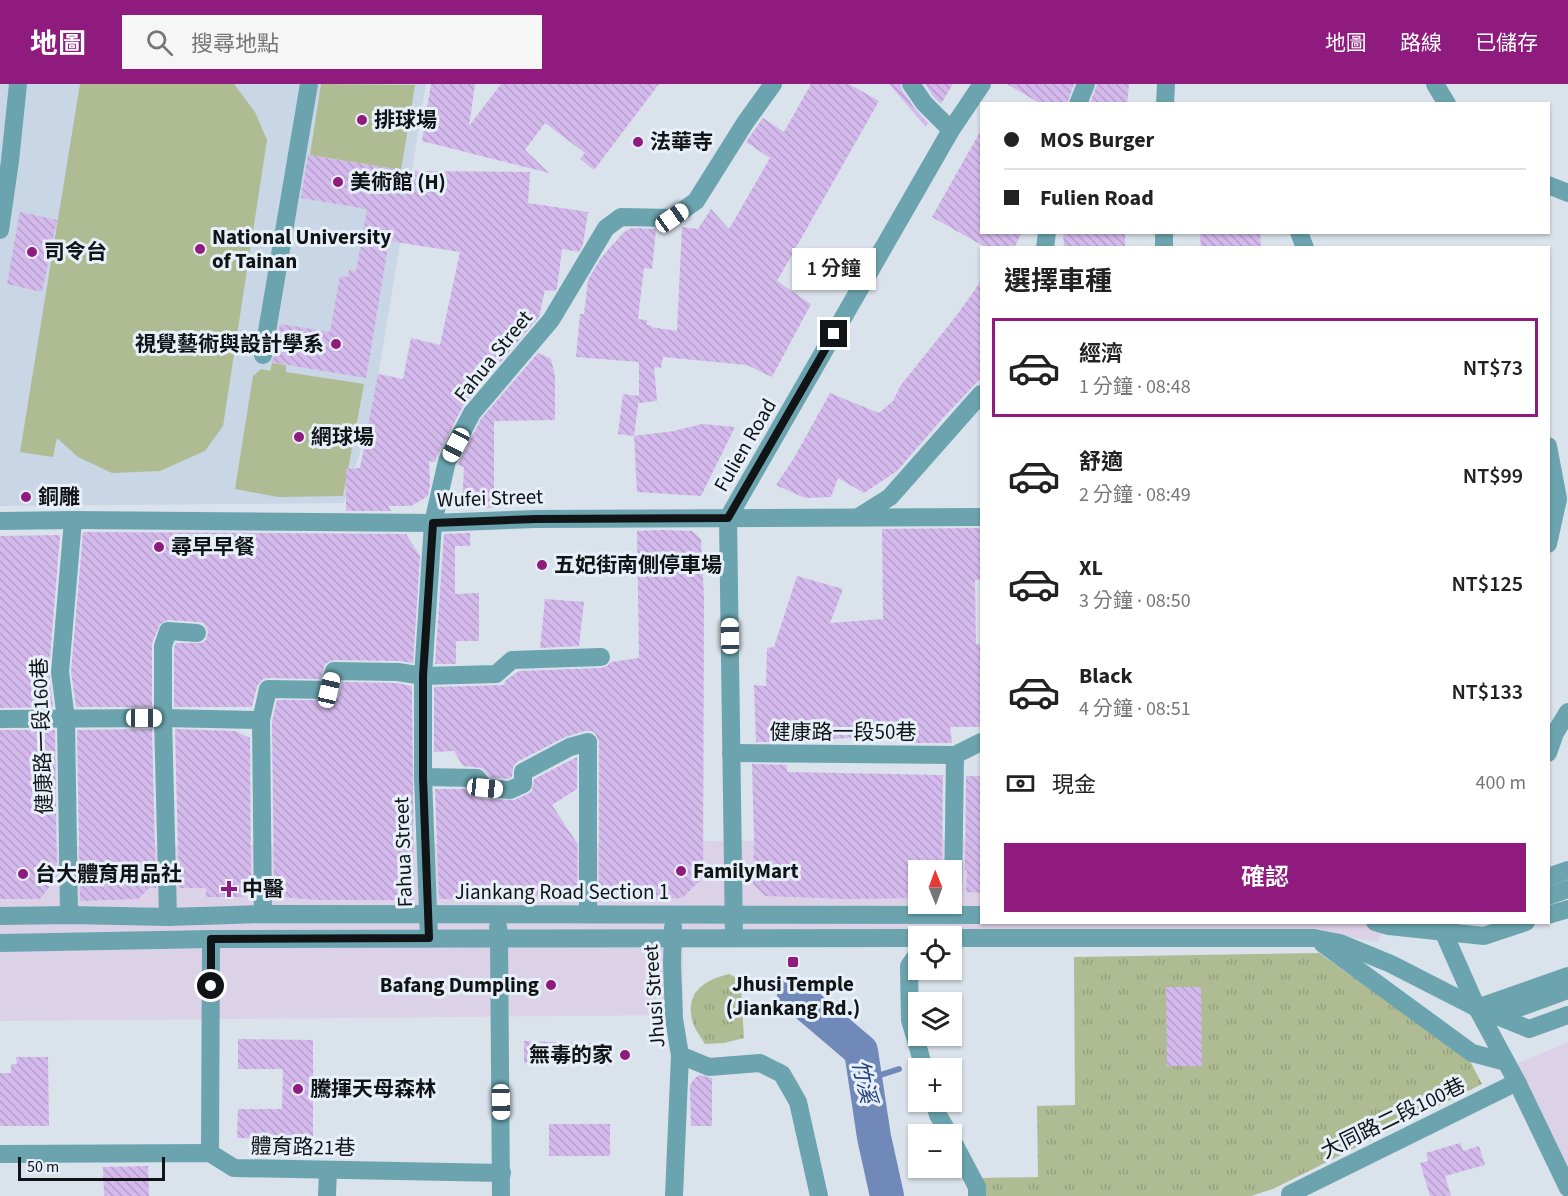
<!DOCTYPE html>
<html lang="zh-TW">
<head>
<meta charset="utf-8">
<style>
	body { margin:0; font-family:"Source Sans 3","Noto Sans TC",sans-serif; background:#f6f6f6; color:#222; height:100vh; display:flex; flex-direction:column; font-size:22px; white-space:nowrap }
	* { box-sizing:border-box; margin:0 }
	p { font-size:20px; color:#767676 }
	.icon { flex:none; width:33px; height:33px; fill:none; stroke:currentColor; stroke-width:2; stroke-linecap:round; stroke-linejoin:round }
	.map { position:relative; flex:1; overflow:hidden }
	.drawer { position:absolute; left:980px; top:162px; width:570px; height:678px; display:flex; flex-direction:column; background:#fff; border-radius:0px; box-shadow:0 2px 4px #0004 }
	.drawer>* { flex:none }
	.guide { position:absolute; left:980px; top:18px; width:570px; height:132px; border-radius:0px; box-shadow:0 2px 4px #0004; display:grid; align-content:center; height:132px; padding:0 24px; background:#fff }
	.needle { width:39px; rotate:359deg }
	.tools { position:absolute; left:908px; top:776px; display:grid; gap:12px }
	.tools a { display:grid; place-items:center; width:54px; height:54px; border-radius:0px; background:#fff; box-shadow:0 2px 4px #0004; font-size:30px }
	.scale { position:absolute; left:18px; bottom:15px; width:147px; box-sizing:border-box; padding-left:6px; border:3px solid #111417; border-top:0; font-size:16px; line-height:21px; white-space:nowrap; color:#111417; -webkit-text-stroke:4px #e7eff8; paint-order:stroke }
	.end { position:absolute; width:27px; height:27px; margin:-14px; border:8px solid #111417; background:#fff; box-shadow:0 0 0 3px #fff }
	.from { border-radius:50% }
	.bubble { position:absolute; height:42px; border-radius:0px; background:#fff; box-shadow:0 2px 4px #0004; font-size:20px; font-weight:600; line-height:42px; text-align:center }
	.car { position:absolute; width:18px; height:36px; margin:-18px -9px; border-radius:8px; box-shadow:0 0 4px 2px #0007; background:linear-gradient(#fff 24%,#345 0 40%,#fff 0 76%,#345 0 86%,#fff 0) }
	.guide b { display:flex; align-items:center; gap:21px; height:57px; font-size:22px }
	.guide b+b { border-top:2px solid #e0e0e0 }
	.guide i { width:15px; height:15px; background:#222 }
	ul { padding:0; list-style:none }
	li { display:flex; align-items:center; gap:18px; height:99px; margin:0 12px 9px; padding:0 12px; border:3px solid transparent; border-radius:0px }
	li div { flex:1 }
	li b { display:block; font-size:22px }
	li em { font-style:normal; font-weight:600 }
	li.active { border-color:#8e1b7d }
	li>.icon { width:54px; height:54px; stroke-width:1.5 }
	h2 { padding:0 24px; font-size:27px; line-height:72px }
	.pay { display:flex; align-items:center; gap:15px; height:66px; padding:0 24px; font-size:22px }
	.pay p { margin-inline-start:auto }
	.cta { display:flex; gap:12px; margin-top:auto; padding:12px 24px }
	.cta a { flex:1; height:69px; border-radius:0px; background:#8e1b7d; color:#fff; font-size:24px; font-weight:600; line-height:69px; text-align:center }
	header { display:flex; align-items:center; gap:36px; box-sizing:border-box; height:84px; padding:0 30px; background:#8e1b7d; color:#fff }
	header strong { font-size:28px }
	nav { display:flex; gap:33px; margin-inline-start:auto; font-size:21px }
	.search { width:420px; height:54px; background:#f6f6f6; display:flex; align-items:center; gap:15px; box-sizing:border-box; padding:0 21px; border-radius:0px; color:#767676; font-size:22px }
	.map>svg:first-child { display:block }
</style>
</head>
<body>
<header>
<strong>地圖</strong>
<div class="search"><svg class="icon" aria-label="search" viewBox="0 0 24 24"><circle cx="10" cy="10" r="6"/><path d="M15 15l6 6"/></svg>搜尋地點</div>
<nav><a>地圖</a><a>路線</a><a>已儲存</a></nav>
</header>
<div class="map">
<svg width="1568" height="1112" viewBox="0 0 1568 1112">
	<defs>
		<pattern id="grass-tufts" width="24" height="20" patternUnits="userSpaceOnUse" patternTransform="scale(1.5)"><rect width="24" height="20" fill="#aebb93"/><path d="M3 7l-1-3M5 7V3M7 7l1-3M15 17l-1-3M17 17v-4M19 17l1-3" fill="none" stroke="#95a07e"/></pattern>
		<pattern id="building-back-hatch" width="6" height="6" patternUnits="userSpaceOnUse" patternTransform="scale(1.5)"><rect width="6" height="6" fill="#d4b9ec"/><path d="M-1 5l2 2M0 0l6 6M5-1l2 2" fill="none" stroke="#b59eca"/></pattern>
	</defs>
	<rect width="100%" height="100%" fill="#dae2eb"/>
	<!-- commercial -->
	<g fill="#dcd2e7" fill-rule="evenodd">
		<path d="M981,755V838L1386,839L1378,858L1313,846L683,855V931L0,937V763ZM918,786H951V819H918Z"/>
		<polygon points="1568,958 1568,1092 1514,981"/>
	</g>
	<!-- built -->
	<polygon fill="#c9d6e5" points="0,0 426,0 372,330 344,419 0,422"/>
	<!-- grass -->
	<g fill="url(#grass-tufts)">
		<polygon points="1319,869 1469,975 1482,1000 1273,1105 1251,1112 985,1112 982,1094 1038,1093 1037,1022 1075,1021 1074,873"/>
		<path d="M729,890L741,896V905L744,954L724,959L705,960C701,953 695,946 693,939C684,910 703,896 729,890Z"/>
	</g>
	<!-- pitch -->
	<g fill="#aebb93">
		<polygon points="80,0 234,0 255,28 267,56 223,342 205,367 160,387 112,389 78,373 57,354 53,373 20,368"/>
		<polygon points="321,0 415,1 401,86 310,71"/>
		<polygon points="272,279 286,281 286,288 364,300 343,412 278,413 235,405 253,292 261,285 270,287"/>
	</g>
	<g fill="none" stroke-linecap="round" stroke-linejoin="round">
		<!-- stream -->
		<polyline stroke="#7189b8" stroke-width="6" points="865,996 899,985"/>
		<!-- river -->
		<polyline stroke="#7189b8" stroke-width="34" points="794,910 861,967 874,1053 887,1112"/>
	</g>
	<!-- building -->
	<g fill="url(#building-back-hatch)">
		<polygon points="431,0 475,0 469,42 501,0 659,0 594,86 580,75 585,69 545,39 525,66 549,89 422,57"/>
		<polygon points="811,0 849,0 879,17 777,197 811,220 772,293 747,281 663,273 661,284 654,283 657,317 639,319 639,314 634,352 618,350 623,310 639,312 639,278 576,273 580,230 584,230 588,196 601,174 624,148 632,144 656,145 652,185 644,184 638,235 647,236 647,241 651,241 651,243 677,247 682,143 698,145 711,125 729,145 770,74 746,58 763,34 784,48"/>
		<polygon points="889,0 900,0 902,6 915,25 928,39 926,43"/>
		<polygon points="925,0 953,0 941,20 933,12"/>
		<polygon points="1007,0 1074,0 1067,20 1041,20"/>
		<polygon points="1097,0 1129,0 1127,20 1090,20"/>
		<polygon points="981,46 981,148 1022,148 1014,164 987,164 932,133"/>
		<polygon points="308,71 406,87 530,88 528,119 588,128 583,160 579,168 562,165 557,204 555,207 545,206 539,233 463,322 437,372 435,378 429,377 430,400 428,412 411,422 388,422 391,427 346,427 346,385 360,384 378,290 403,295 411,254 440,261 460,168 389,157 366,294 271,278 274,273 280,240 330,248 340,192 348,193 349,186 356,187 367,125 301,114"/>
		<polygon points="20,128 57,136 42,208 7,200"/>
		<polygon points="1063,148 1125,148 1125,164 1064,164"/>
		<polygon points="1200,148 1260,148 1261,164 1201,164"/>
		<polygon points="981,197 981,294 942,335 897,387 864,409 838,394 831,413 805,414 776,401 794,374 830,309 879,329 893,317 901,301 957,231"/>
		<polygon points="538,269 551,275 555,292 555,336 494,337 494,424 462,423 464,383 458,381 481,335"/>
		<polygon points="702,340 735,343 701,412 637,408 634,352 674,347"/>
		<polygon points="981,444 981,496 975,496 976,560 981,560 981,643 950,643 952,659 901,659 902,655 891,655 891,653 865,653 815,656 815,658 756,658 754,601 766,602 767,564 774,563 797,492 843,505 830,539 883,535 882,445"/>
		<polygon points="661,446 692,447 701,455 704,514 703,794 682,814 617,816 599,811 599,658 595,649 591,647 585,647 565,653 517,678 513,683 512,693 508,695 491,693 482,684 463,682 454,667 434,668 434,603 504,601 505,597 519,587 601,584 607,582 611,578 639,574 637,447"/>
		<polygon points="83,448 406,450 420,472 413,579 398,577 334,576 325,580 320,595 268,594 263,595 257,602 252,623 174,623 174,564 176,559 201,559 206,556 208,549 207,544 203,539 198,538 168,536 160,540 152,559 152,623 76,623 71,588"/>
		<polygon points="470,449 470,462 455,462 455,510 479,509 479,557 456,557 456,580 435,580 444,450"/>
		<polygon points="60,451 49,587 53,623 0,624 0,452"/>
		<polygon points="545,515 584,518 579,562 540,564"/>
		<polygon points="343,598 397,599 412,602 414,816 317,816 280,813 274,805 272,637 277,616 333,616 338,613"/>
		<polygon points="152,645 156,804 149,804 138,815 80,817 77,646"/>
		<polygon points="175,645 235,647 250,654 251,801 243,813 206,813 206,804 179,804"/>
		<polygon points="0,646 55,646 57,793 40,815 0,815"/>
		<polygon points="577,673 577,705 552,721 577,759 577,804 574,803 564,816 439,815 435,705 472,705 479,714 484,715 514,716 528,710 532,707 534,695"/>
		<polygon points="752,680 787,681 787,688 943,691 942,786 918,786 918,814 846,815 765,812 753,800 754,756"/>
		<polygon points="966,692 981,692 981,809 966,808 967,786 965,786"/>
		<polygon points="1166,903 1201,903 1202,982 1167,982"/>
		<polygon points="238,955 313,956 313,1055 237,1054 238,1025 282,1025 283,985 238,985"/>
		<polygon points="524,957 611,960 611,982 524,979"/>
		<polygon points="16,973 48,973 49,1042 0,1042 0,989 11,989 11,980 17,980"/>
		<polygon points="699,991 712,994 712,1042 691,1042 690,1001 694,995"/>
		<rect x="549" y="1040" width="61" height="32"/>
		<polygon points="1460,1059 1463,1067 1479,1062 1485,1081 1445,1092 1451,1112 1430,1112 1420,1079 1428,1077 1426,1069"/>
		<polygon points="148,1082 149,1112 104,1112 103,1083"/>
	</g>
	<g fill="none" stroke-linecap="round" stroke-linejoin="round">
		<!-- minor -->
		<g stroke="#6ba4ae" stroke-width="18">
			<polyline points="911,0 924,19 951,46"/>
			<polyline points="1435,0 1447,20"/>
			<polyline points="1078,20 1086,0"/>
			<polyline points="1165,20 1166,0"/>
			<polyline points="1548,101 1568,109"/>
			<polyline points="0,146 10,77 18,0"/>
			<polyline points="1299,148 1305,164"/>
			<polyline points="1045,164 1047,148"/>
			<polyline points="1164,164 1164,148"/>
			<polyline points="263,271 309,0"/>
			<polyline points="1548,362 1558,415 1548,460"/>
			<polyline points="860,432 890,413 981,310"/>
			<polyline points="0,437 73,436 433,439 536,435 981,433"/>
			<polyline points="0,635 163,634 261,636"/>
			<polyline points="731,669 955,671 981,658"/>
			<polyline points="1548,669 1555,649 1568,628"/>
			<polyline points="423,693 477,694 485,704 510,706 523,700 523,688 570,663 588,658 588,830"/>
			<polyline points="1548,793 1568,786"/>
			<polyline points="1548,812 1568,805"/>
			<polyline points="951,817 953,815 955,671"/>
			<polyline points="263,830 261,636 268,605 329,606 334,587 398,588 423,592 496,590 512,576 601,573"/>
			<polyline points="69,831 66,635 60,588 73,436"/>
			<polyline points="1548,831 1568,825"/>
			<polyline points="0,832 69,831 168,833 263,830 981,831"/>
			<polyline points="168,833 163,634 163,562 168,547 197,549"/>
			<polyline points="1375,838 1389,842 1484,852 1526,838"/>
			<polyline points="1439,838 1477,924 1517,998 1568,1104"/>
			<polyline points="498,843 499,854 501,1112"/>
			<polyline points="673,843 672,879 674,935 680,971 709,983 760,979 782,990 798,1018 819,1112"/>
			<polyline points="429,854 423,693 423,592 433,439 447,377 472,329 551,236 606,144 621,133 672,134 696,117 745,39 773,0"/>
			<polyline points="734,854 728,434 951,46 982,0"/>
			<polyline points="951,854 1314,854 1340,859 1391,880 1477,924 1529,945 1568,931"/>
			<polyline points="0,859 211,855 918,854"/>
			<polyline points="1323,860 1472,969 1506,978"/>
			<polyline points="918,869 909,882 910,936 924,984"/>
			<polyline points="1477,924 1568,892"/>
			<polyline points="1494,924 1518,924 1568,906"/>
			<polyline points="934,1017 938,1031 949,1050"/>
			<polyline points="951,1054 977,1103 977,1112"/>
			<polyline points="210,1069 211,855"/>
			<polyline points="0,1070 210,1069 234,1084 502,1089"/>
			<polyline points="327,1112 328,1086"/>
			<polyline points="674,1112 680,971"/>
			<polyline points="1290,1112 1290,1110 1517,998"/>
		</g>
	</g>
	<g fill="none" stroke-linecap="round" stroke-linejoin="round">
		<!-- route -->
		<polyline stroke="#111417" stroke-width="8" points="211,902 211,855 429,854 423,693 423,592 433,439 536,435 728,434 834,250"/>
	</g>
	<!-- markers -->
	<g fill="#8e1b7d" stroke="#e7eff8" stroke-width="2">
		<circle cx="362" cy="36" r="6"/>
		<circle cx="638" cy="58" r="6"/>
		<circle cx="338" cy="98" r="6"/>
		<circle cx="200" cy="165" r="6"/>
		<circle cx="32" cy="168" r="6"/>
		<circle cx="336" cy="260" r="6"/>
		<circle cx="299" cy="353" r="6"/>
		<circle cx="26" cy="413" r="6"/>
		<circle cx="159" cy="463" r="6"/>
		<circle cx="542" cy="481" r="6"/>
		<circle cx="681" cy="787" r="6"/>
		<circle cx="23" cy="790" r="6"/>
		<path d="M226 796h6v6h6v6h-6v6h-6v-6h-6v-6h6z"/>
		<rect x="787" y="872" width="12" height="12" rx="3"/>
		<circle cx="551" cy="901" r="6"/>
		<circle cx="625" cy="971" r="6"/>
		<circle cx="298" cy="1005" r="6"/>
	</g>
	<g text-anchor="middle" stroke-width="6" stroke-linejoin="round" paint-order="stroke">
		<!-- poi labels -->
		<g font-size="21" font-weight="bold" fill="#111417" stroke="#e7eff8" text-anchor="start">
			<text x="374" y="43">排球場</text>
			<text x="650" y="65">法華寺</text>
			<text x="350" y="105">美術館 (H)</text>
			<text x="212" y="160">National University<tspan x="212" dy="24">of Tainan</tspan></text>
			<text x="44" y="175">司令台</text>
			<text x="324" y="267" text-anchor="end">視覺藝術與設計學系</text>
			<text x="311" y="360">網球場</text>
			<text x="38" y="420">銅雕</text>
			<text x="171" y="470">尋早早餐</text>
			<text x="554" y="488">五妃街南側停車場</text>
			<text x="693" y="794">FamilyMart</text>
			<text x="35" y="797">台大體育用品社</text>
			<text x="242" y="812">中醫</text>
			<text x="793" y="907" text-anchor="middle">Jhusi Temple<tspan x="793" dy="24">(Jiankang Rd.)</tspan></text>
			<text x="539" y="908" text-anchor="end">Bafang Dumpling</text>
			<text x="613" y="978" text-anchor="end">無毒的家</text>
			<text x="310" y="1012">騰揮天母森林</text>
		</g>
		<!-- street labels -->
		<g font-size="21" fill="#111417" stroke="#e7eff8">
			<text transform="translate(493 272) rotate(-51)" y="7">Fahua Street</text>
			<text transform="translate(745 361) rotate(-60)" y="7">Fulien Road</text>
			<text transform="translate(490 414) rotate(-2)" y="7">Wufei Street</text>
			<text x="843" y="655">健康路一段50巷</text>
			<text transform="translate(42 652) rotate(-92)" y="7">健康路一段160巷</text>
			<text transform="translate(403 768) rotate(-92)" y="7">Fahua Street</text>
			<text x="562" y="815">Jiankang Road Section 1</text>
			<text transform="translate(654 912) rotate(-94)" y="7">Jhusi Street</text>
			<text transform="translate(1393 1034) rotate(-26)" y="7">大同路二段100巷</text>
			<text transform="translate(303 1063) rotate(1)" y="7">體育路21巷</text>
		</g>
		<!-- water labels -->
		<g font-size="22" font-style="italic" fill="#26427d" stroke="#e7eff8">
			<text transform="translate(865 997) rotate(78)" y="8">竹溪</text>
		</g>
	</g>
</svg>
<div class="tools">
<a><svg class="needle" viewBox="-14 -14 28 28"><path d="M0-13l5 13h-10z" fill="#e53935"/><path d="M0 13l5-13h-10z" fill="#767676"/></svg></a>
<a><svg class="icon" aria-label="locate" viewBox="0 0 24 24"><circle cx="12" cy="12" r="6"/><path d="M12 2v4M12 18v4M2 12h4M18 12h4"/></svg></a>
<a><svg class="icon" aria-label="layers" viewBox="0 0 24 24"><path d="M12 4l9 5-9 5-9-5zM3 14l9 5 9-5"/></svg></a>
<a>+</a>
<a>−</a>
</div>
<div class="scale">50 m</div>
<i class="end from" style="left:211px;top:902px"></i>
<i class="end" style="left:834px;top:250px"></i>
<div class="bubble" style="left:792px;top:164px;width:84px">1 分鐘</div>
<i class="car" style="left:672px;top:134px;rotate:55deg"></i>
<i class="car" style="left:456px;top:361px;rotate:208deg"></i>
<i class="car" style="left:730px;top:552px;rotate:359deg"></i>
<i class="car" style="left:329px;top:606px;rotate:13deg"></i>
<i class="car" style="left:144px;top:634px;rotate:90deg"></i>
<i class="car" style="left:485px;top:704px;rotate:96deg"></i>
<i class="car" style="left:501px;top:1018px;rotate:179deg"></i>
<div class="guide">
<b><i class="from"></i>MOS Burger</b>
<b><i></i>Fulien Road</b>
</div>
<section class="drawer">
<h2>選擇車種</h2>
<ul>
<li class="active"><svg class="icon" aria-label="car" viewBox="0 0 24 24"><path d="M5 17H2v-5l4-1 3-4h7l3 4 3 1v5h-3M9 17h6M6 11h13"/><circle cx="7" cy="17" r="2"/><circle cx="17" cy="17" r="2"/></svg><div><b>經濟</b><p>1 分鐘 · 08:48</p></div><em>NT$73</em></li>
<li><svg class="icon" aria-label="car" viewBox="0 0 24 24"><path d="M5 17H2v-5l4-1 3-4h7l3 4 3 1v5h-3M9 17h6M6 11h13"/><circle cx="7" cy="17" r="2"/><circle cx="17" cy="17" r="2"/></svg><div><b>舒適</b><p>2 分鐘 · 08:49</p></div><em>NT$99</em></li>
<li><svg class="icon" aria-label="car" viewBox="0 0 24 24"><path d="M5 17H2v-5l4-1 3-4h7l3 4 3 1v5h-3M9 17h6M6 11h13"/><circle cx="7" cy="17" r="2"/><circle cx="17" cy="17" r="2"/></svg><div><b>XL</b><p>3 分鐘 · 08:50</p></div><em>NT$125</em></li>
<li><svg class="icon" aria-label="car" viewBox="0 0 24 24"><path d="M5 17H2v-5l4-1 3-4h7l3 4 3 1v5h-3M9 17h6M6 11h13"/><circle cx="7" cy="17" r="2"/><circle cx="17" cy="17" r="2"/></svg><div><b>Black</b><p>4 分鐘 · 08:51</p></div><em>NT$133</em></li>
</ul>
<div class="pay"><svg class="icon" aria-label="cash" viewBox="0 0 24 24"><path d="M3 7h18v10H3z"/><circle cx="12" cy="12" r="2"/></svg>現金<p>400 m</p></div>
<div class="cta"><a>確認</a></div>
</section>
</div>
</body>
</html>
